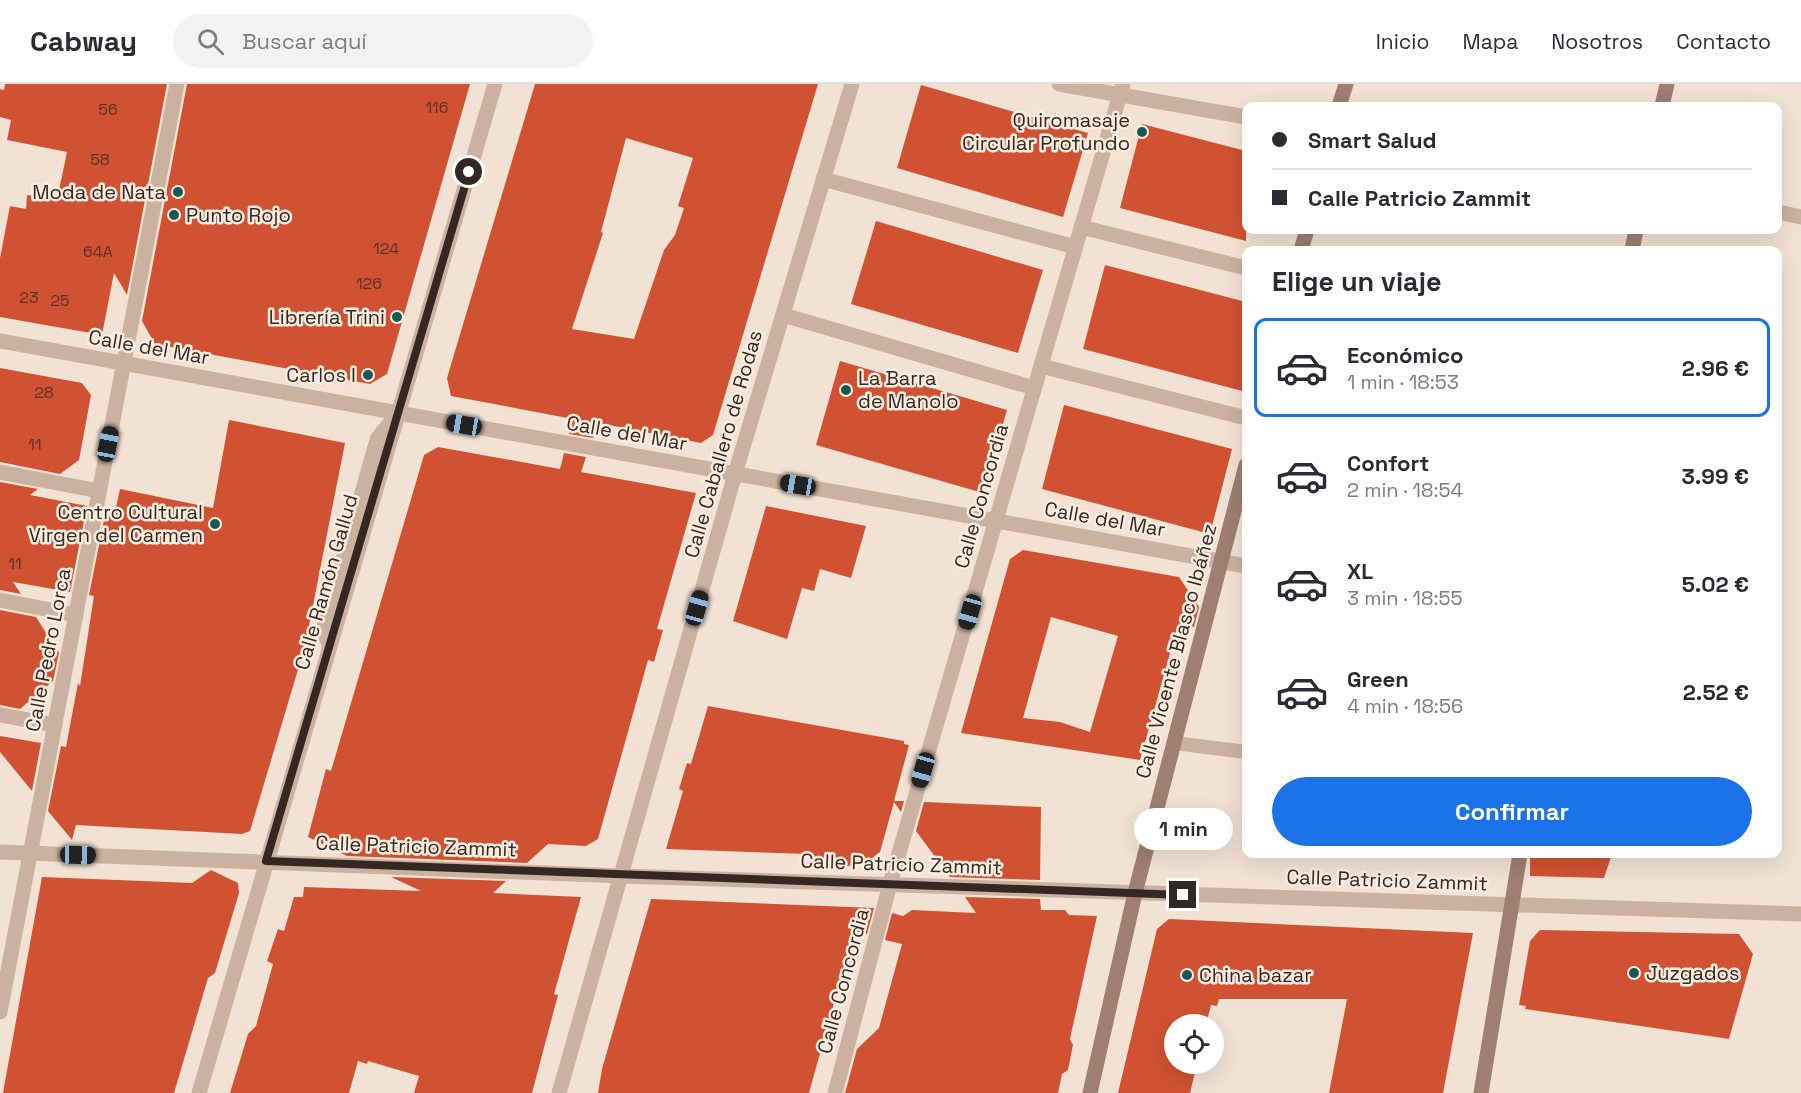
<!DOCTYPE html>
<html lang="es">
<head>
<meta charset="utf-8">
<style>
	body { margin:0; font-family:"Space Grotesk",sans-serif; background:#f2f2f3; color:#2b2b33; height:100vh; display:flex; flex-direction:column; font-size:22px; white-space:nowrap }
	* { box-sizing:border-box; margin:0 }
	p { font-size:20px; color:#7c7c81 }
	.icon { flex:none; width:33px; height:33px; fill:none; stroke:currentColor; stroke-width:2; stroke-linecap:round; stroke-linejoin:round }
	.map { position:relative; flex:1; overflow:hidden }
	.details { position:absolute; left:1242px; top:162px; width:540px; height:612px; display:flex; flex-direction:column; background:#fff; border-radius:12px; box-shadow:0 6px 24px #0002 }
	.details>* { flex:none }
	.banner { position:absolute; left:1242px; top:18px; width:540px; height:132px; border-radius:12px; box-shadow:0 6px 24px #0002; display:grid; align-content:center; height:132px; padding:0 30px; background:#fff }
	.fabs { position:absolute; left:1164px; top:930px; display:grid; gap:12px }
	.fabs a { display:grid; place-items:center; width:60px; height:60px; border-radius:50%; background:#fff; box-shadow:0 6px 24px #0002; font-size:30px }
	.end { position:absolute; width:27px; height:27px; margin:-14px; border:8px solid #342823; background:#fff; box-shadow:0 0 0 3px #fff }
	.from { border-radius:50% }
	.bubble { position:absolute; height:42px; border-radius:21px; background:#fff; box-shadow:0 6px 24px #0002; font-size:20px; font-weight:700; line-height:42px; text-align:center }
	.car { position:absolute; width:18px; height:36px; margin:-18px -9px; border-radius:8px; box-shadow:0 0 4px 2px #0007; background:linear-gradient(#222 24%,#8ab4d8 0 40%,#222 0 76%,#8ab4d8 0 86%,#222 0) }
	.banner b { display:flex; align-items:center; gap:21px; height:57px; font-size:22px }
	.banner b+b { border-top:2px solid #e1e1e2 }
	.banner i { width:15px; height:15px; background:#2b2b33 }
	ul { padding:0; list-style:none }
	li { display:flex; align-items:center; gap:18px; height:99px; margin:0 12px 9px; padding:0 18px; border:3px solid transparent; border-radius:12px }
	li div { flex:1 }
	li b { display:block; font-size:22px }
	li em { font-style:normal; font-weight:700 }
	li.active { border-color:#1a73e8 }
	li>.icon { width:54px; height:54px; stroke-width:1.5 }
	h2 { padding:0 30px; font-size:27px; line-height:72px }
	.button { display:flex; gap:12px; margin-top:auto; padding:12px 30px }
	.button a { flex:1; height:69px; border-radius:36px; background:#1a73e8; color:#fff; font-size:24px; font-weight:700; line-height:69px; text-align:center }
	header { display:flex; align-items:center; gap:36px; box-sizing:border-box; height:84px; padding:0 30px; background:#fff; border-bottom:2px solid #e1e1e2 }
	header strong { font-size:28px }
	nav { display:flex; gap:33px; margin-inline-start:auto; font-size:21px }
	.search { width:420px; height:54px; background:#f2f2f3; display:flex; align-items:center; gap:15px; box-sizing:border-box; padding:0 21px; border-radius:33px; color:#7c7c81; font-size:22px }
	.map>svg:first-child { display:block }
</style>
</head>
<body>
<header>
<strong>Cabway</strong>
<div class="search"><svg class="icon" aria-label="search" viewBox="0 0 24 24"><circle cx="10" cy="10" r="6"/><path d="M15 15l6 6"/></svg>Buscar aquí</div>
<nav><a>Inicio</a><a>Mapa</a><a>Nosotros</a><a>Contacto</a></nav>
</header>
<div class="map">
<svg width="1801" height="1009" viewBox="0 0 1801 1009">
	<rect width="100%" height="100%" fill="#f2e2d4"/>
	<!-- building -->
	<g fill="#d15233" fill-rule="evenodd">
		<polygon points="5,0 167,0 127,211 114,189 102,251 0,233 0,174 10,122 26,125 27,111 57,116 67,68 7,56 11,36 0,33 0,5 4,6"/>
		<polygon points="187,0 470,0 387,290 370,300 155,260 142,237"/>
		<path d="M535,0H818L713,351L701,359L599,339L593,354L569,350L573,335L451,312L447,294ZM626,54L693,74L678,122L684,124L675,151L664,166L634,255L572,245L603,149L601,148Z"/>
		<polygon points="921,1 1088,49 1063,133 897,84"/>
		<polygon points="1142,40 1246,67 1246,157 1120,124"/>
		<polygon points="876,137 1043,186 1018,269 851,220"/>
		<polygon points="1105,181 1246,218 1246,308 1083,265"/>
		<polygon points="840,277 1007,326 983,409 816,361"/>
		<polygon points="0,284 82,299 91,311 79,376 60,390 0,378"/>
		<polygon points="1064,321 1232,365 1210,450 1042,405"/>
		<polygon points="229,336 345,359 305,562 250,747 242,750 76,741 72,756 48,727 61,662 66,663 78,599 80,602 94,512 89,511 106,426 115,428 120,405 213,424"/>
		<polygon points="438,363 560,385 564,369 586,373 581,388 696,409 657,545 663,546 654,578 648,576 598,755 586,762 548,760 527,779 347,772 308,753 326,685 331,687 424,371"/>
		<polygon points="0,398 38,405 30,411 87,422 70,508 13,498 21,510 0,506"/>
		<polygon points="766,422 866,442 851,494 820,485 814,507 802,504 787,555 733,537"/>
		<path d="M1023,466L1179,493L1199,523L1194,543L1178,541L1140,676L961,649L1010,475ZM1051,533L1118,552L1090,648L1060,638L1023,634Z"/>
		<polygon points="0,526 36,533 59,569 53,597 20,625 0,621"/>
		<polygon points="708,622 904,657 904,660 909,661 894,717 904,717 901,728 894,718 880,768 868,777 844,783 808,770 666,765 683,707 679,705 687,679 691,680"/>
		<polygon points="0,652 41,659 32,707 0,668"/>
		<polygon points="924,718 1041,723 1040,796 950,793 916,747"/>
		<polygon points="1530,770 1612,770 1604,794 1530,792"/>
		<polygon points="211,786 238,799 239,809 215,889 208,894 174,1009 3,1009 42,793 192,799"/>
		<polygon points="391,793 506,797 493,809 581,813 554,910 558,911 532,1009 414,1009 419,992 368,977 367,980 358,977 349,1009 230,1009 248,950 256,942 273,880 267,877 278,845 284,847 294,813 303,813 304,803 421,807"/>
		<polygon points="965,813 1040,815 1041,826 1065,826 1069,831 1097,832 1070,955 1073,961 1068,986 1062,990 1058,1009 845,1009 857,965 879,944 902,860 885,856 892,829 903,832 912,826 976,829"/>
		<polygon points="651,815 874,824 867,850 854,847 809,1009 598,1009 602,985"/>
		<polygon points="1169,835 1473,849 1443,1009 1329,1009 1347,915 1219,915 1217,922 1211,921 1206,940 1174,940 1174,980 1197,980 1190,1009 1118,1009 1157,845"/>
		<polygon points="1540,846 1739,850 1753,870 1729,955 1525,925 1526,922 1519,921 1530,857"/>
	</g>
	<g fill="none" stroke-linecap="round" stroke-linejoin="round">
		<!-- lane -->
		<g stroke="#cbb19f" stroke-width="14">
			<polyline points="329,563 323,545 377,354 397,329"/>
			<polyline points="1174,659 1246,668"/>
		</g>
		<!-- street -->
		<g stroke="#cbb19f" stroke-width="15">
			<polyline points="1059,0 1246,33"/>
			<polyline points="823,95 1075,163"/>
			<polyline points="1778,128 1801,133"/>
			<polyline points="1081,143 1246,184"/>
			<polyline points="783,231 1034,304"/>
			<polyline points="0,257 1246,482"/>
			<polyline points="1041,282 1246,334"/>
			<polyline points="0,388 99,407"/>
			<polyline points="0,516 76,531"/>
			<polyline points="0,631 55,641"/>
			<polyline points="0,768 622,792 1801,830"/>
			<polyline points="0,928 177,0"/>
			<polyline points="199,1009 495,0"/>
			<polyline points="559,1009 735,390 852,0"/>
			<polyline points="835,1009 890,800 1123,0"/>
		</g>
		<!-- secondary -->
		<g stroke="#9e7f71" stroke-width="15">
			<polyline points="1339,22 1346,0"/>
			<polyline points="1662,22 1667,0"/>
			<polyline points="1301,166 1307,146"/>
			<polyline points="1632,166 1636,146"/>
			<polyline points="1090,1009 1135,809 1246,381"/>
			<polyline points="1481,1009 1520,770"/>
		</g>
	</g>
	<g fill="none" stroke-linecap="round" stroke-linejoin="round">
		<!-- route -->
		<polyline stroke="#342823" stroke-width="8" points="469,88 266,777 1183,811"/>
	</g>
	<!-- markers -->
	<g fill="#165758" stroke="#faede0" stroke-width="2">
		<circle cx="1142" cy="48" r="6"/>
		<circle cx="178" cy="108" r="6"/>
		<circle cx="174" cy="131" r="6"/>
		<circle cx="397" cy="233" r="6"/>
		<circle cx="368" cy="291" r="6"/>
		<circle cx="846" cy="306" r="6"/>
		<circle cx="215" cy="440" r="6"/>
		<circle cx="1634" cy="889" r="6"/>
		<circle cx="1187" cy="891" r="6"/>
	</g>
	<g text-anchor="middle" stroke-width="5" stroke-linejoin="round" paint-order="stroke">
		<!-- number labels -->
		<g font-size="16" fill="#5b3227">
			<text x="437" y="29">116</text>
			<text x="108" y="31">56</text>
			<text x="100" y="81">58</text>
			<text x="386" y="170">124</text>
			<text x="98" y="173">64A</text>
			<text x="369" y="205">126</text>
			<text x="29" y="219">23</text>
			<text x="60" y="222">25</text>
			<text x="44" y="314">28</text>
			<text x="35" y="366">11</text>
			<text x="15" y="485">11</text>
		</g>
		<!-- poi labels -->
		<g font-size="20" fill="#342823" stroke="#faede0" text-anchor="end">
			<text x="1130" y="43">Quiromasaje<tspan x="1130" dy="23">Circular Profundo</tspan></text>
			<text x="166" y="115">Moda de Nata</text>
			<text x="186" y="138" text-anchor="start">Punto Rojo</text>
			<text x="385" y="240">Librería Trini</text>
			<text x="356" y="298">Carlos I</text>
			<text x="858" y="301" text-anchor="start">La Barra<tspan x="858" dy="23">de Manolo</tspan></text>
			<text x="203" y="435">Centro Cultural<tspan x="203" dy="23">Virgen del Carmen</tspan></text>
			<text x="1646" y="896" text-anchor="start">Juzgados</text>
			<text x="1199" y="898" text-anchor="start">China bazar</text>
		</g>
		<!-- street labels -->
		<g font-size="20" fill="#342823" stroke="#faede0">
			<text transform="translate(149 263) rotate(10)" y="7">Calle del Mar</text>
			<text transform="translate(627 349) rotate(10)" y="7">Calle del Mar</text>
			<text transform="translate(723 360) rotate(-74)" y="7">Calle Caballero de Rodas</text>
			<text transform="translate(981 412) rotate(-74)" y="7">Calle Concordia</text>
			<text transform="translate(1105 435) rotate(10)" y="7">Calle del Mar</text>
			<text transform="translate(326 498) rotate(-74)" y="7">Calle Ramón Gallud</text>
			<text transform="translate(48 566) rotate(-79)" y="7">Calle Pedro Lorca</text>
			<text transform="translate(1176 567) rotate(-75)" y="7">Calle Vicente Blasco Ibáñez</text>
			<text transform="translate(416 762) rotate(2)" y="7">Calle Patricio Zammit</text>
			<text transform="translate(901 780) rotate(2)" y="7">Calle Patricio Zammit</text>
			<text transform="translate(1387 796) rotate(2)" y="7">Calle Patricio Zammit</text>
			<text transform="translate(843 897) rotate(-75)" y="7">Calle Concordia</text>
		</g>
	</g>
</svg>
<div class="fabs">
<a><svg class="icon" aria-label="locate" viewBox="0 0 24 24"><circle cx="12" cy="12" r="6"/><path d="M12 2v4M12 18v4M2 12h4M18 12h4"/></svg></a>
</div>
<i class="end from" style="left:469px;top:88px"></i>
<i class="end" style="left:1183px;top:811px"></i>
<div class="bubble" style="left:1134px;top:724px;width:99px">1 min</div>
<i class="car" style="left:464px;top:341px;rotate:280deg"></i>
<i class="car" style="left:108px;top:360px;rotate:11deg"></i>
<i class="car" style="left:798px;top:401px;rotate:280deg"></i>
<i class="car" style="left:697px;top:524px;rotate:16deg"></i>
<i class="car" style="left:970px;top:528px;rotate:196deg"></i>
<i class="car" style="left:923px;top:686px;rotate:196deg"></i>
<i class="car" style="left:78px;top:771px;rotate:91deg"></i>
<div class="banner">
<b><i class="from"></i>Smart Salud</b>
<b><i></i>Calle Patricio Zammit</b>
</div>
<section class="details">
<h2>Elige un viaje</h2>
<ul>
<li class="active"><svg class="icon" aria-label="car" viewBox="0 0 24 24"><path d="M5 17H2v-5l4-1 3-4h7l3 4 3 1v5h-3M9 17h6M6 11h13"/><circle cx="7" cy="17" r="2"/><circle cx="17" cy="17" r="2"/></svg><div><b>Económico</b><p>1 min · 18:53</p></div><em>2.96 €</em></li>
<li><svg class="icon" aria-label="car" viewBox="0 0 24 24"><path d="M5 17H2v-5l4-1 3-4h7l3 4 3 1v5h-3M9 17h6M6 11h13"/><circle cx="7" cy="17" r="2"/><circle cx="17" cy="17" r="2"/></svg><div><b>Confort</b><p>2 min · 18:54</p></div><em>3.99 €</em></li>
<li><svg class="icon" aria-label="car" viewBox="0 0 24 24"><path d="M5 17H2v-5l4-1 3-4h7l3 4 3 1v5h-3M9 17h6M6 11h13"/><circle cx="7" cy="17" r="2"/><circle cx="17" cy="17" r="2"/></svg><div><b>XL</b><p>3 min · 18:55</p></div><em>5.02 €</em></li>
<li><svg class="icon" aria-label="car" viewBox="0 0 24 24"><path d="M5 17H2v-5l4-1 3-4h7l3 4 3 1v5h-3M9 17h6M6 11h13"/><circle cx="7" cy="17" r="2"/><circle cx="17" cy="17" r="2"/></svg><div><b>Green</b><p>4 min · 18:56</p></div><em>2.52 €</em></li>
</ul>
<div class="button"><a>Confirmar</a></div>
</section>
</div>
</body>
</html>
